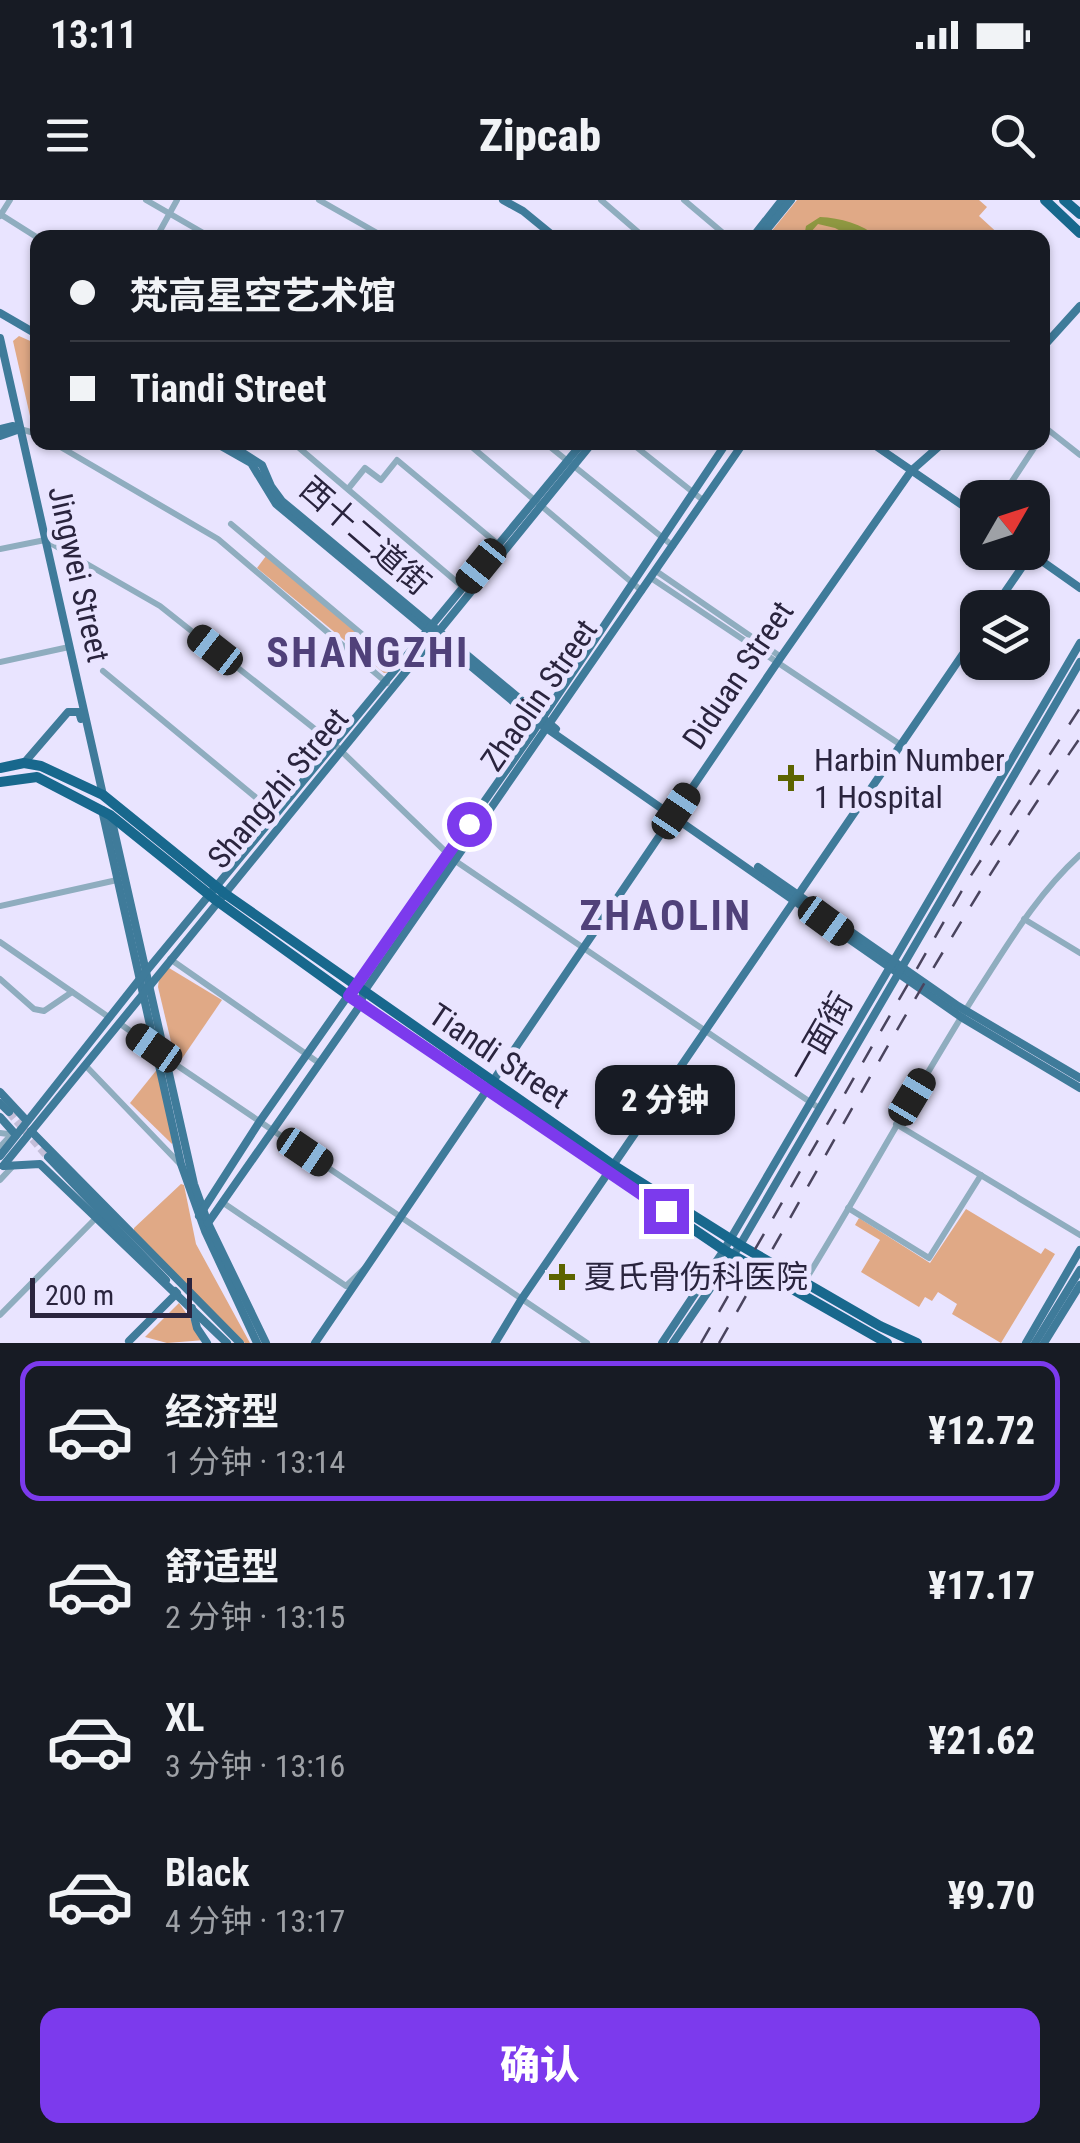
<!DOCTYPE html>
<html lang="zh">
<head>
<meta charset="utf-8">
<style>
	body { margin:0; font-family:"Roboto Condensed","Noto Sans SC",sans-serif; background:#20242c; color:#f1f3f6; height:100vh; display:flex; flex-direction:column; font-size:38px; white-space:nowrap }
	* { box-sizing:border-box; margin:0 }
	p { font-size:32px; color:#9ea1a6 }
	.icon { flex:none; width:55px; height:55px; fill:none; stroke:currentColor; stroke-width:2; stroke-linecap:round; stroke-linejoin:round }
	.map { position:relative; height:1143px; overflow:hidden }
	.sheet { display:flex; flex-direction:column; background:#171b24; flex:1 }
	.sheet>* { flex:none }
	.hud { position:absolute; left:30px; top:30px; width:1020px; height:220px; border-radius:20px; box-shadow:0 2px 8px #0004; display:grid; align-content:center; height:220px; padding:0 40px; background:#171b24 }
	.needle { width:65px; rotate:51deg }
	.tools { position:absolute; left:960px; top:280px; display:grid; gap:20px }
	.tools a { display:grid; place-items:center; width:90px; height:90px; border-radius:20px; background:#171b24; box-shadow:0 2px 8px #0004; font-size:50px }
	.scale { position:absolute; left:30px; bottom:25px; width:162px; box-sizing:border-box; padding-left:10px; border:5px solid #2a243e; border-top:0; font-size:28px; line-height:35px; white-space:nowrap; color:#2a243e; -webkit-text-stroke:8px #e9e4ff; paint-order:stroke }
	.end { position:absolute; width:45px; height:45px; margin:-22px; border:12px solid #7c3aed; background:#fff; box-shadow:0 0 0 5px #fff }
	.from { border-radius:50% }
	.bubble { position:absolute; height:70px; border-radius:20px; background:#171b24; box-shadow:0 2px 8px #0004; font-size:32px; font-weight:800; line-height:70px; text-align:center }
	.car { position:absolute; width:30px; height:60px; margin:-30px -15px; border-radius:12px; box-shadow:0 0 8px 2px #0007; background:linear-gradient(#222 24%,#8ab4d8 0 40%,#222 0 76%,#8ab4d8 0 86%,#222 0) }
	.hud b { display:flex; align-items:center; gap:35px; height:95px; font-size:38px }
	.hud b+b { border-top:2px solid #363941 }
	.hud i { width:25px; height:25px; background:#f1f3f6 }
	ul { padding:18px 0 0; list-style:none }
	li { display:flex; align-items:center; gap:30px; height:140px; margin:0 20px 15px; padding:0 20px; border:5px solid transparent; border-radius:20px }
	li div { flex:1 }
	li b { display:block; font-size:38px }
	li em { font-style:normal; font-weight:800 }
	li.selected { border-color:#7c3aed }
	li>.icon { width:90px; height:90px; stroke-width:1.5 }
	.button { display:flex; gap:20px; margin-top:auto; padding:20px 40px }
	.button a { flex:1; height:115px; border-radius:20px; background:#7c3aed; color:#fff; font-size:40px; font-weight:800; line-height:115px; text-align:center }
	.status { display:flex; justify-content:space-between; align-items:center; height:70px; padding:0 50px; background:#171b24; direction:ltr }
	.status svg { height:28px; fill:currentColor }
	header { display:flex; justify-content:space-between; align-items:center; height:130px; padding:0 40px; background:#171b24; font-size:45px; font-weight:800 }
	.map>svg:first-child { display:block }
</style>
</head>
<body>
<div class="status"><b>13:11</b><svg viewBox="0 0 49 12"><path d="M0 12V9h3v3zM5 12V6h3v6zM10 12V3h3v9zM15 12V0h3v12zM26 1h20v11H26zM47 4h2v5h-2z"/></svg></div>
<header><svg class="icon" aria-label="menu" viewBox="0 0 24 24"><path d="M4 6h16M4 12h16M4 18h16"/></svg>Zipcab<svg class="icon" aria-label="search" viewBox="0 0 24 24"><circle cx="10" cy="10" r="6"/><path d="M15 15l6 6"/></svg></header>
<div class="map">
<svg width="1080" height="1143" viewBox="0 0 1080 1143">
	<rect width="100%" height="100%" fill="#e9e4ff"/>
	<!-- green -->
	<g fill="#e0a986">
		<polygon points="797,0 979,0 987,7 979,16 1002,37 766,38"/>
		<polygon points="19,136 37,144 37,224 30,216 13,141"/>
		<polygon points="266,356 394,463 390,472 384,473 257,368"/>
		<polygon points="169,768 222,800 181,860 174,854 158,787 159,779"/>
		<polygon points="159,867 173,941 172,944 130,903"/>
		<polygon points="181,984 184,985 196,1044 250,1143 245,1143 134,1033 134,1028"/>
		<polygon points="966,1009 1041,1054 1045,1048 1055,1054 1001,1143 952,1114 957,1104 938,1092 932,1101 925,1097 919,1107 861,1072 880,1040 855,1025 859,1018 930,1063"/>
		<polygon points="179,1103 205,1140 167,1143 145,1137"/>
	</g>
	<!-- water -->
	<path fill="#8f9841" d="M820,17C840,18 863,24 877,37H866L859,33L850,36L835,28L818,24L810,33L811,37H804L806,26Z"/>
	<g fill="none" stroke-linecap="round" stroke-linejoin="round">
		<!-- major-tunnel -->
		<polyline stroke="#c3bed8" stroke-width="8" stroke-dasharray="8 4" stroke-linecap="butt" points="9,912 48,957"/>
		<!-- minor -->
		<g stroke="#8fadbf" stroke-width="6">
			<polyline points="146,0 212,38"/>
			<polyline points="319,0 386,38"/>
			<polyline points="601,0 645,38"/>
			<polyline points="684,0 729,38"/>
			<polyline points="0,14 38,38"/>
			<polyline points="0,16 10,0"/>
			<polyline points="156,38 177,0"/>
			<polyline points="1042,225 1080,255"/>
			<polyline points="20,229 38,234"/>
			<polyline points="52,242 218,339 387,483"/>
			<polyline points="466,242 642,391"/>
			<polyline points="544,242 673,346"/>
			<polyline points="630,242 704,301"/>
			<polyline points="298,247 464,388"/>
			<polyline points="348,289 365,268 381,280 397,260 499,345"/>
			<polyline points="1001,298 1038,242"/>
			<polyline points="231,324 401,467"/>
			<polyline points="0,349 45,340 160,406 335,545 448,654"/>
			<polyline points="656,371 781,457"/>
			<polyline points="651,378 901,545"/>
			<polyline points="0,462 69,447"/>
			<polyline points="103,471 277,615"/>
			<polyline points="454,660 819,908"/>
			<polyline points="0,706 117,680"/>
			<polyline points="1024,719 1080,753"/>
			<polyline points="0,742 110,818"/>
			<polyline points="170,759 319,863"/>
			<polyline points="0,779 34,809 44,811 72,792"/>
			<polyline points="119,823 154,848"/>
			<polyline points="166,858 587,1143"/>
			<polyline points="85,865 180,964"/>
			<polyline points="896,924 1080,1035"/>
			<polyline points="0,933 16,935"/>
			<polyline points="0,947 10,936"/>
			<polyline points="0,980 13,966"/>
			<polyline points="222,1002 346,1086 366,1067"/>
			<polyline points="848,1008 929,1058 981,975"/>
			<path d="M803,1084C862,989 915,890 975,795C1007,746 1036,695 1080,655"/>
			<polyline points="0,1115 96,1018"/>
		</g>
		<!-- major -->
		<g stroke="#3f7b9a" stroke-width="8">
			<polyline points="503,0 523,11 556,38"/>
			<polyline points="752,38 782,0"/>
			<polyline points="760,38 791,0"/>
			<polyline points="0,113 38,135"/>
			<polyline points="0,138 103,595"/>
			<polyline points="1042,148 1080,106"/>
			<polyline points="0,229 13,226 20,229"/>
			<polyline points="0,236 20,229"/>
			<polyline points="214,242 251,263 276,304 539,523 961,817 1080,888"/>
			<polyline points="226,242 262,265 271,286 282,301 556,529"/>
			<polyline points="870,242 978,316"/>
			<polyline points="1029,352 1080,388"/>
			<polyline points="994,408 1031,354"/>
			<polyline points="24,563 68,512 79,512 81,519"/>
			<polyline points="102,610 181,964 205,1031 257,1143"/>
			<polyline points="111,617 194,984 208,1023 266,1143"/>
			<polyline points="758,667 958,806 1080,878"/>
			<polyline points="0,892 27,921"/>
			<polyline points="0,903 9,912"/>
			<polyline points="0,917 16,935"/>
			<polyline points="31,931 240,1143"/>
			<polyline points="0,956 139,780 583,242"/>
			<polyline points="48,957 166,1080"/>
			<polyline points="3,966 593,242"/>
			<polyline points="4,966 40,964 227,1143"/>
			<polyline points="199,1016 260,921 531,535 727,242"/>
			<polyline points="208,1023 361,804 363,793 744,242"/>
			<polyline points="192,1108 197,1128 207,1143"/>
			<polyline points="129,1141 177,1093 175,1091"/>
			<polyline points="315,1143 781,457 911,271 944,242"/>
			<polyline points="495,1143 521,1100 978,432"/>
			<polyline points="662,1143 724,1050 1080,443"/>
			<polyline points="673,1143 740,1045 1080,462"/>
			<polyline points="1026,1143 1080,1050"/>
			<polyline points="1035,1143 1080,1070"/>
			<polyline points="1044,1143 1080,1085"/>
		</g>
		<!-- highway -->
		<g stroke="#18688d" stroke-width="10">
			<polyline points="1045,0 1080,33"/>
			<polyline points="1064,0 1080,14"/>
			<polyline points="0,568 24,563 41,566 103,595 224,693 613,965 740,1045 880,1126 917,1143"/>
			<polyline points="0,582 37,577 110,615 217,701 349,796 724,1050 887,1143"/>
		</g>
		<!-- rail -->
		<g stroke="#4a445e" stroke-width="2.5" stroke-dasharray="18 18" stroke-linecap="butt">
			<polyline points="701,1143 968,680 1080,508"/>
			<path d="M719,1143C836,940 946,731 1080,538"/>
		</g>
	</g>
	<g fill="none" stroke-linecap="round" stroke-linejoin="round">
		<!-- route -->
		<polyline stroke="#7c3aed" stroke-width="12" points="469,624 349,796 666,1011"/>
	</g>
	<!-- markers -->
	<g fill="#5d6400" stroke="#e9e4ff" stroke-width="4">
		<path d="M786 563h10v10h10v10h-10v10h-10v-10h-10v-10h10z"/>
		<path d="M557 1062h10v10h10v10h-10v10h-10v-10h-10v-10h10z"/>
	</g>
	<g text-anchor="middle" stroke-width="10" stroke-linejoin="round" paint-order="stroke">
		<!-- street labels -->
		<g font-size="32" fill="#2a243e" stroke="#e9e4ff">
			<text transform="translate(365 336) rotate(41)" y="11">西十二道街</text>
			<text transform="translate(79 374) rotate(77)" y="11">Jingwei Street</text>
			<text transform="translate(738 475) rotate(-56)" y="11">Diduan Street</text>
			<text transform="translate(539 495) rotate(-55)" y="11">Zhaolin Street</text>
			<text transform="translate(278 588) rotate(-50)" y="11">Shangzhi Street</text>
			<text transform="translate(820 837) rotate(-60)" y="11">一面街</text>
			<text transform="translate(499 856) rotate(34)" y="11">Tiandi Street</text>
		</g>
		<!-- poi labels -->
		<g font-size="32" fill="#2a243e" stroke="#e9e4ff" text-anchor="start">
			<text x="814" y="571">Harbin Number<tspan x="814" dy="37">1 Hospital</tspan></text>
			<text x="584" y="1088">夏氏骨伤科医院</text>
		</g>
		<!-- district labels -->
		<g font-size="42" font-weight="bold" letter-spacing="2.5" fill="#50417a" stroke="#e9e4ff">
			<text x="368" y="467">SHANGZHI</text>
			<text x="666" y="730">ZHAOLIN</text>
		</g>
	</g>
</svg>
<div class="tools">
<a><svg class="needle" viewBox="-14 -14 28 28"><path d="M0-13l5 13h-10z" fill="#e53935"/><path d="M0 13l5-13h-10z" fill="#9ea1a6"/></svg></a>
<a><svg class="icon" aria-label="layers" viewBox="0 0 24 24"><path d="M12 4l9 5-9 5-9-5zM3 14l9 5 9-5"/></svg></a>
</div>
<div class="scale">200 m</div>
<i class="end from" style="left:469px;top:624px"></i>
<i class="end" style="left:666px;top:1011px"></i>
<div class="bubble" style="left:595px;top:865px;width:140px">2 分钟</div>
<i class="car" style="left:481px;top:366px;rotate:219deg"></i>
<i class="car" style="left:215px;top:450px;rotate:308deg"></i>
<i class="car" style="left:676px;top:611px;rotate:34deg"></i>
<i class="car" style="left:826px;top:721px;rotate:126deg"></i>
<i class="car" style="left:154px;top:848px;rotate:305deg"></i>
<i class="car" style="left:912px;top:897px;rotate:31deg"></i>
<i class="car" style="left:305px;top:952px;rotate:124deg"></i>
<div class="hud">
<b><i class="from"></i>梵高星空艺术馆</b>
<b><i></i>Tiandi Street</b>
</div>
</div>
<section class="sheet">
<ul>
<li class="selected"><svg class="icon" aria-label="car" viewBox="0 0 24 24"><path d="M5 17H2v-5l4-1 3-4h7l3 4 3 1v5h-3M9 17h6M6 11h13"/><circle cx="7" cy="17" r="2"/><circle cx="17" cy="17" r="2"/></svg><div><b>经济型</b><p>1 分钟 · 13:14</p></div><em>¥12.72</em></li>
<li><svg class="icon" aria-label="car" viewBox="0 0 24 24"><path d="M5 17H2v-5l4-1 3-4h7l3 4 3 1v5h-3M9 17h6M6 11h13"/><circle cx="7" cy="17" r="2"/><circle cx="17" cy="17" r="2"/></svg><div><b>舒适型</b><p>2 分钟 · 13:15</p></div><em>¥17.17</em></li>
<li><svg class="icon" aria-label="car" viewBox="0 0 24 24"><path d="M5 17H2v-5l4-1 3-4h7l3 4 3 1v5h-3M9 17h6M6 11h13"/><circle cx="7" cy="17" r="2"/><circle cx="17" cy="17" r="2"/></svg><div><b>XL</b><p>3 分钟 · 13:16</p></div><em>¥21.62</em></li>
<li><svg class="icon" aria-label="car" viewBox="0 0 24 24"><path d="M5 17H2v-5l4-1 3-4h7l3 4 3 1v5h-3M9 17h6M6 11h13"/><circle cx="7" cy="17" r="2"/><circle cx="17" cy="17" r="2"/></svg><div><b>Black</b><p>4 分钟 · 13:17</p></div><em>¥9.70</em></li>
</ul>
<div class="button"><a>确认</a></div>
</section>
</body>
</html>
